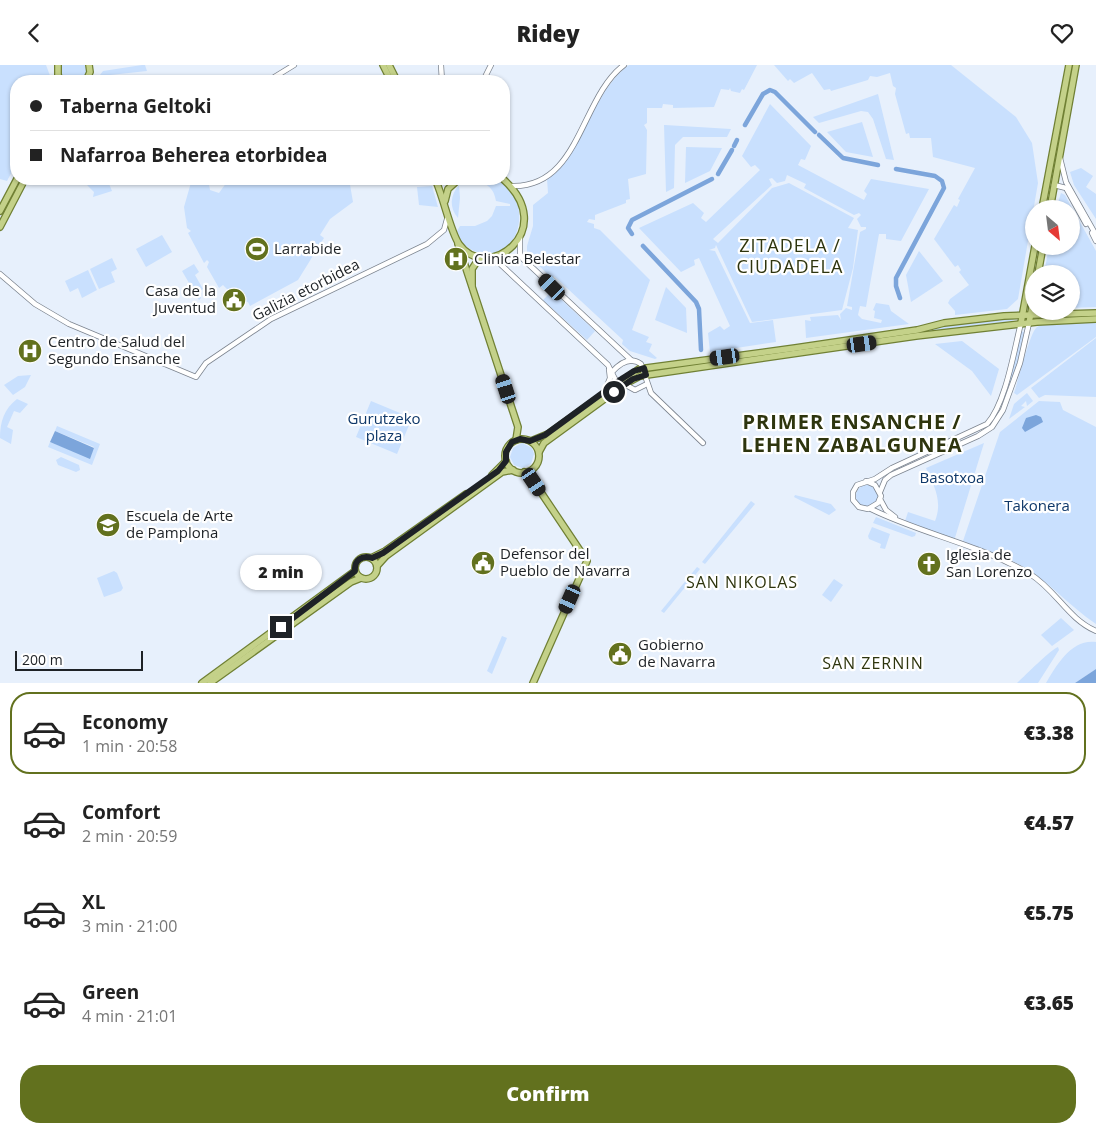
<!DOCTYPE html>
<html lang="en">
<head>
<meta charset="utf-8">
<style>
	body { margin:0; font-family:"Open Sans",sans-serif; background:#f2f2f2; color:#222; height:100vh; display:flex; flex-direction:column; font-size:19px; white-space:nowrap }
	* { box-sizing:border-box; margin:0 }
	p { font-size:16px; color:#767676 }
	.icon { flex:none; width:28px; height:28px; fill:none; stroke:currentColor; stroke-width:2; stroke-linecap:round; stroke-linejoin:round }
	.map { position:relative; height:618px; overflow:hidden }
	.side { display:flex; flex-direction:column; background:#fff; flex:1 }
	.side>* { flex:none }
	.guide { position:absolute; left:10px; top:10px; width:500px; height:110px; border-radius:20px; box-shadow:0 1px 4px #0004; display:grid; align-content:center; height:110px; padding:0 20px; background:#fff }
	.needle { width:32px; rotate:152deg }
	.buttons { position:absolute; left:1025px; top:135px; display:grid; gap:10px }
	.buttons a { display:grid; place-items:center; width:55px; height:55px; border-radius:50%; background:#fff; box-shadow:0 1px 4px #0004; font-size:25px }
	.scale { position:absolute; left:15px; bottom:12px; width:128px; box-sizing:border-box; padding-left:5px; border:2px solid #1e2226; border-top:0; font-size:14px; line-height:18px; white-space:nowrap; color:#1e2226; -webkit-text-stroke:4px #fff; paint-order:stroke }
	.end { position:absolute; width:22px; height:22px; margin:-11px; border:6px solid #1e2226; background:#fff; box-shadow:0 0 0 2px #fff }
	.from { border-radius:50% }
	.bubble { position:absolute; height:35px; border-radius:18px; background:#fff; box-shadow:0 1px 4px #0004; font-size:16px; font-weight:800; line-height:35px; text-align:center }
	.car { position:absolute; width:15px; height:30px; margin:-15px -8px; border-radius:6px; box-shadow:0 0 4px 1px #0007; background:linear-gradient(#222 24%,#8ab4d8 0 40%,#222 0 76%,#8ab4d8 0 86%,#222 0) }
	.guide b { display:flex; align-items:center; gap:18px; height:48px; font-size:19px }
	.guide b+b { border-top:1px solid #e0e0e0 }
	.guide i { width:12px; height:12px; background:#222 }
	ul { padding:9px 0 0; list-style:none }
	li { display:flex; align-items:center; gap:15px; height:82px; margin:0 10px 8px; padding:0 10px; border:2px solid transparent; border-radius:20px }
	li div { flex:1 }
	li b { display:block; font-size:19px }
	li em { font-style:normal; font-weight:800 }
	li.on { border-color:#62711e }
	li>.icon { width:45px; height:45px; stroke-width:1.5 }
	.cta { display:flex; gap:10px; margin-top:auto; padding:10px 20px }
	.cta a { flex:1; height:58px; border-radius:20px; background:#62711e; color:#fff; font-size:20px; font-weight:800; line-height:58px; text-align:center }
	header { display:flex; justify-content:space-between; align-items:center; height:65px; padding:0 20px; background:#fff; font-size:22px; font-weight:800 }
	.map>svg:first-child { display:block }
</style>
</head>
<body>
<header><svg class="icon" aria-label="back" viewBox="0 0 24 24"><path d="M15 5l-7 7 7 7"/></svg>Ridey<svg class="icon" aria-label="heart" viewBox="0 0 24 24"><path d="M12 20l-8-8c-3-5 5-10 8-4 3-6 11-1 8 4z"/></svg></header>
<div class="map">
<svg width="1096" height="618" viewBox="0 0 1096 618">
	<rect width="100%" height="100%" fill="#e7f0fc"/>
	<!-- green -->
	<g fill="#c9e0fe">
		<polygon points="0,0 46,0 52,16 16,16 16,99 7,116 0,114"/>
		<polygon points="61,0 86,0 86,12 81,16 66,16 61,9"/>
		<polygon points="142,0 145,0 147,6 110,10 104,14 100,10 103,6"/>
		<path d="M629,0H757L744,25L742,24L740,28L731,26L730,23L729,25L721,24L714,42L673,43V40L663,39L662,43H647V58L644,60L647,65L646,109L628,114L630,134L626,135V138L595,150V155L589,154L587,157L594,159V163L600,165L650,215L632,265L649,272L646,277L652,279L649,286L657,293L655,294L630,286L622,279L623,275L554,211L552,214L527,188V181L533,161V140L548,128L547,114C586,86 590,29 629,0Z"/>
		<polygon points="774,0 951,0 1016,52 1032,78 1038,118 1018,234 1007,244 955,250 955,246 948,238 950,234 969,220 959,207 961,205 958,200 955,202 934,174 954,140 957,142 960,135 958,134 975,103 933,92 931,73 910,73 909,68 906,69 895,29 896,23 893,21 890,8 877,12 870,11 868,15 831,26 830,24 824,25 812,8 794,18 790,14 788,16"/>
		<polygon points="878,29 894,95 886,94 873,54 868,47 861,46 819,58 813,52"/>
		<polygon points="770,39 811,81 805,95 801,94 798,100 864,135 867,129 864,126 871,114 929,124 901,176 886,174 886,169 879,169 866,242 860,241 858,250 862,254 881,258 882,255 874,253 875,246 873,245 876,238 889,240 891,246 909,259 806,273 805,255 811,256 810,252 838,250 841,255 840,249 846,243 852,245 852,242 847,241 860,167 866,164 866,162 861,162 857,154 861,150 859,148 854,150 804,123 806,119 787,110 785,116 777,118 772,113 769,114 772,120 713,174 718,178 772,123 789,118 854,153 848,163 858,165 853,203 842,245 752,257 716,180 715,183 709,185 715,186 750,258 773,255 776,277 710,287 708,268 720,261 724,265 730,261 699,193 694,195 695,200 681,207 639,163 693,138 704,148 701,153 706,157 760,105 755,100 751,102 742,91"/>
		<polygon points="862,57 873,92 846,87 827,67"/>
		<polygon points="664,60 665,60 731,64 727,72 683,72 675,80 674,123 666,127"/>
		<polygon points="686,82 687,82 722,83 710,106 685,118"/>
		<polygon points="1081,103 1093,111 1086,122 1096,129 1096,154 1074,120 1070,107"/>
		<polygon points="101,114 107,114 112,126 93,132 94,127 87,120"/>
		<polygon points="192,114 208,114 210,125 219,128 229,114 349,114 353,137 330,154 320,170 324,173 298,215 250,241 248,237 242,236 238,230 233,230 223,220 219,223 207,202 209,197 207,195 204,198 188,168 191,166 187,163 184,142"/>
		<path d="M475,114C482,114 492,112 498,114C505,117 509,122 512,127C530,154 513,199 477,187C466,183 460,177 457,166L460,161H475L487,156L492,151L496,141H510V139L496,136C494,122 486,119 475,114Z"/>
		<path d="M459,120L460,133L458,153C449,143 450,130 459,120Z"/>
		<polygon points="432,121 438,142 419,140 417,122"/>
		<polygon points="1061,128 1065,130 1096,186 1096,242 1071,243 1071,209 1044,209 1049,181 1071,181 1071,144 1056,144"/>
		<polygon points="162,170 172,187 146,202 136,184"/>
		<polygon points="919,186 943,216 911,237 906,210"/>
		<polygon points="112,193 117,204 111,207 115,217 99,224 90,204"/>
		<polygon points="194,199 199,207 195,210 203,224 198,227 201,233 199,235 182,206"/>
		<polygon points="88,205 97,225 82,233 78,223 70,227 65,216"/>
		<polygon points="666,222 686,243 687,268 655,255"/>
		<polygon points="552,226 595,266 587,275 543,235"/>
		<polygon points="1012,252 1014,254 1012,256 917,268 941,262"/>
		<path d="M1096,258V272L1017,330L1014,328C1018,316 1030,267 1037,262C1049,255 1082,258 1096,258Z"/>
		<polygon points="1021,266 1024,267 1018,297 1004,338 1002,339"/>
		<polygon points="1096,273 1096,332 1045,330 1039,333 1031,323"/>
		<polygon points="962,276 999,304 991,331 972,306 935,279"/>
		<polygon points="31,310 25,322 13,330 4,320 18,311"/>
		<polygon points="1027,328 1033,336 1027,341 1026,336 1021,341 1025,342 1009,354 1014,339"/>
		<path d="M17,334L28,339L20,348L14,346L7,362L13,365L11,379L0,373C0,357 4,344 17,334Z"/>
		<polygon points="371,336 412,353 397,389 356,372"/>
		<path d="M1039,336L1060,337L1063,345L1096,362V559C1069,541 1048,515 1020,500C1002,490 982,484 963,476L1000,367Z"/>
		<polygon points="57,361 100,379 92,400 48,382 50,377 90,393 94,382 55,366"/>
		<polygon points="522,378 532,383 534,389 531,399 522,403 514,400 510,392 513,383"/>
		<path d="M984,378L954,476L905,456L908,447L935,456C943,436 934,421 926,403Z"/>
		<polygon points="61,392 79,400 80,405 76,407 58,400 56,395"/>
		<circle cx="867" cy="431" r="11"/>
		<polygon points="795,430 831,439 836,445 829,450 794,432"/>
		<polygon points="751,436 755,439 705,499 702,497"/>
		<polygon points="876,452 916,468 915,471 912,472 873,458"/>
		<polygon points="872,462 890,469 885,484 880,483 881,479 869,474 868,471"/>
		<polygon points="697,502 700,504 664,548 661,546"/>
		<polygon points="114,506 117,508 123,523 121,526 104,532 97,513"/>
		<polygon points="834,514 843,520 831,537 822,530"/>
		<polygon points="1061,553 1074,565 1052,581 1041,570"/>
		<polygon points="502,571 507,573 492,609 487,606"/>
		<path d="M1096,577V604L1075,618H1046C1057,600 1071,574 1096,577Z"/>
		<path d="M1058,582L1059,585L1038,618H1017C1028,608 1048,587 1058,582Z"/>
	</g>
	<!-- water -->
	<g fill="#7ca5db">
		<polygon points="1036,350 1041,352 1043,357 1025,367 1022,363 1026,353"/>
		<polygon points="55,366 94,383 90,394 50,377"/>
		<polygon points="1096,604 1096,618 1075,618"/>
	</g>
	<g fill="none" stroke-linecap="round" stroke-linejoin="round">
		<!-- canal -->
		<g stroke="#7ca5db" stroke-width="4.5">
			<polyline points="745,60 763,29 770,25 775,27 815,67"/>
			<polyline points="819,70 843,93 878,100"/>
			<polyline points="734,81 737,75"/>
			<polyline points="896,104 935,111 942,116 944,123 896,213 896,221 900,233"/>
			<polyline points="718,109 732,85"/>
			<polyline points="632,169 628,163 632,155 712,114"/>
			<polyline points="643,181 696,237 699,244 701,285"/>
		</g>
		<!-- minor casing -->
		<g stroke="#7c848f" stroke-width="6">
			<g id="minor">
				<polyline points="441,0 442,16"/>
				<polyline points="268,16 294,0"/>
				<polyline points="483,16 491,0"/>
				<polyline points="1060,93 1066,117 1096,170"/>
				<polyline points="1054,120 1066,123 1086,159"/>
				<path d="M512,121C580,123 580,33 624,0"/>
				<polyline points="1092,168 1096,176"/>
				<polyline points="520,171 520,189 523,194 631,295"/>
				<polyline points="489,192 497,196 608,300 615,314 635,325 647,319"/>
				<polyline points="0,209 35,239 69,259 196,312 206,298 271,254 427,179 444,165 447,154"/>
				<path d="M612,307C620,298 630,291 641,299L651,328L703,378"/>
				<polyline points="604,328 610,313 609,304"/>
				<path d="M866,416L875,420L881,431L878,438L868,444L859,442L853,435V427L857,420L875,414L892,403L987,359C1006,338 1014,285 1021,258"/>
				<polyline points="880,427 885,415 891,410 978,371 992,362 1003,345 1020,298 1029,258"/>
				<polyline points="880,434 886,445 895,452"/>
				<path d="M871,444C922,469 981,480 1030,509C1056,525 1068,554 1096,566"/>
			</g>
		</g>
		<!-- major casing -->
		<g stroke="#708034" stroke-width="8">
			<g id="major">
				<polyline points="58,0 58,10 61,16"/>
				<polyline points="383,0 391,16"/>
				<polyline points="389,0 397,16"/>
				<polyline points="86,16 90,7 89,0"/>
				<path d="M435,114C443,130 450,166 459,179C487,219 560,165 503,114"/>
				<polyline points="445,136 448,124 459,114"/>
				<polyline points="1042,144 1069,0"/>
				<polyline points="1050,144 1076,0"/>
				<polyline points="0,146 17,114"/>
				<polyline points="0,162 25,114"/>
				<polyline points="458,179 518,362 516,375"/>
				<polyline points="1038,209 1043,181"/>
				<polyline points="472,220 472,204 480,192"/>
				<polyline points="1021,258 1035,181"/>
				<polyline points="1029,258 1034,232"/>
				<circle cx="522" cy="391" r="17"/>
				<polyline points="531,376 548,369 639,304 795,283 917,265 944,258 1004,251 1096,248"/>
				<polyline points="539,387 544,378 625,319 640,311 916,271 1037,257 1096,254"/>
				<polyline points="524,407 534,417 587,496 533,618"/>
				<polyline points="492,410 506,396"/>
				<circle cx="366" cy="503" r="11"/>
				<polyline points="371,493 385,486 466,429"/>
				<polyline points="377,501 386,491 502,407 513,405"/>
				<polyline points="202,618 355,506"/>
				<polyline points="210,618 351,517 361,513"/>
			</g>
		</g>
		<!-- minor -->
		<use href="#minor" stroke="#fff" stroke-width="4.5"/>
		<!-- major -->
		<use href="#major" stroke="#c4d189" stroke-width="5.5"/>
	</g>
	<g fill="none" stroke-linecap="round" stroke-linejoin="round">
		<!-- route -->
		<path stroke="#1e2226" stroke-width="6" d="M281,562L355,506C354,495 362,490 372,493L383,488L498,406L506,396V387L512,377L520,374L530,376L545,370L623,313L634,306L644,303L646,310L633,314L614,327"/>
	</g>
	<!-- icons -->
	<defs>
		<g id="stadium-disc" transform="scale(1.25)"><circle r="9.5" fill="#62711e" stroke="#fff"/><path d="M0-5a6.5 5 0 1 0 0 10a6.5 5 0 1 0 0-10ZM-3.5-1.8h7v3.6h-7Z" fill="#fff"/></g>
		<g id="hospital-disc" transform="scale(1.25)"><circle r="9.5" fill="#62711e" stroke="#fff"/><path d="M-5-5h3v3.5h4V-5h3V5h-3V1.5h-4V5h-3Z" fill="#fff"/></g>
		<g id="civic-disc" transform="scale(1.25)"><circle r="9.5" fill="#62711e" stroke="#fff"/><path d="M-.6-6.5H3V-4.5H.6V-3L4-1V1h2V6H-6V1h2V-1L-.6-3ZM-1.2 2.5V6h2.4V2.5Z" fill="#fff"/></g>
		<g id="university-disc" transform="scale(1.25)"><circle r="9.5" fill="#62711e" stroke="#fff"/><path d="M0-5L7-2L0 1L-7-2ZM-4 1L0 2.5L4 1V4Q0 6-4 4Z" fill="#fff"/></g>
		<g id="church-disc" transform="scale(1.25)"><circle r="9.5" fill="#62711e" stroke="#fff"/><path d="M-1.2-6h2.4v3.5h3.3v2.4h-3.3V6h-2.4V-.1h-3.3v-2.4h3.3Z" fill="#fff"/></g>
	</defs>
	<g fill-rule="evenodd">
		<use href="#stadium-disc" x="257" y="184"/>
		<use href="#hospital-disc" x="456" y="194"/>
		<use href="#civic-disc" x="234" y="235"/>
		<use href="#hospital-disc" x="30" y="286"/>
		<use href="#university-disc" x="108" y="460"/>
		<use href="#civic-disc" x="483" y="498"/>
		<use href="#church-disc" x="929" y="499"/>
		<use href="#civic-disc" x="620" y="589"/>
	</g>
	<g text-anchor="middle" stroke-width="4.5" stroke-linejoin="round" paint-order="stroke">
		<!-- poi labels -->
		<g font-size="15" fill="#1e2226" stroke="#fff" text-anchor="start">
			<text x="274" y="189">Larrabide</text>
			<text x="474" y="199">Clinica Belestar</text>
			<text x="216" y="231" text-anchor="end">Casa de la<tspan x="216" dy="17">Juventud</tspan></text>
			<text x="48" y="282">Centro de Salud del<tspan x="48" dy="17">Segundo Ensanche</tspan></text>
			<text x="126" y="456">Escuela de Arte<tspan x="126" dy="17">de Pamplona</tspan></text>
			<text x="500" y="494">Defensor del<tspan x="500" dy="17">Pueblo de Navarra</tspan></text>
			<text x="946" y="495">Iglesia de<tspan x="946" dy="17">San Lorenzo</tspan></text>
			<text x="638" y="585">Gobierno<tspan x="638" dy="17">de Navarra</tspan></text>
		</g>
		<!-- street labels -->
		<g font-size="15" fill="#1e2226" stroke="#fff">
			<text transform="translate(306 225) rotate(-27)" y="5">Galizia etorbidea</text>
		</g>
		<!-- park labels -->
		<g font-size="15" fill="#0f3869" stroke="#fff">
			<text x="384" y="359">Gurutzeko<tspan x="384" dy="17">plaza</tspan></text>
			<text x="952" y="418">Basotxoa</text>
			<text x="1037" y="446">Takonera</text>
		</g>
		<!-- neighbourhood labels -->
		<g font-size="16" letter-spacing="1" fill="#2e350e" stroke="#fff">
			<text x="742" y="523">SAN NIKOLAS</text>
			<text x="873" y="604">SAN ZERNIN</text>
		</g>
		<!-- quarter labels -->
		<g font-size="18" letter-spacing="1" fill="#2e350e" stroke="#fff">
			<text x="790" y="187">ZITADELA /<tspan x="790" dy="21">CIUDADELA</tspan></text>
		</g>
		<!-- district labels -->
		<g font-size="20" font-weight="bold" letter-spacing="1" fill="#2e350e" stroke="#fff">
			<text x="852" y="364">PRIMER ENSANCHE /<tspan x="852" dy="23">LEHEN ZABALGUNEA</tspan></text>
		</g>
	</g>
</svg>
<div class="buttons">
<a><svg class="needle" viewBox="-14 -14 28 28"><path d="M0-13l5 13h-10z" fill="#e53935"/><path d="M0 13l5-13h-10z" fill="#767676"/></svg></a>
<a><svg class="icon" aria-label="layers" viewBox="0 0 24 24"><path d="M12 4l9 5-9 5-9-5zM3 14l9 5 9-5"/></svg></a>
</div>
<div class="scale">200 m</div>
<i class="end from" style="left:614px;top:327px"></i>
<i class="end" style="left:281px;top:562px"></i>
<div class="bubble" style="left:240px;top:490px;width:82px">2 min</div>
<i class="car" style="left:552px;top:222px;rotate:315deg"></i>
<i class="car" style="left:862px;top:279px;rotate:82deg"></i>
<i class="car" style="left:725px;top:292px;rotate:262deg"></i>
<i class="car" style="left:506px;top:324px;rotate:342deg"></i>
<i class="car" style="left:534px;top:417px;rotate:146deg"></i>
<i class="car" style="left:570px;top:534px;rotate:204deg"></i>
<div class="guide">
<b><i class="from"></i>Taberna Geltoki</b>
<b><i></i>Nafarroa Beherea etorbidea</b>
</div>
</div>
<section class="side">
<ul>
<li class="on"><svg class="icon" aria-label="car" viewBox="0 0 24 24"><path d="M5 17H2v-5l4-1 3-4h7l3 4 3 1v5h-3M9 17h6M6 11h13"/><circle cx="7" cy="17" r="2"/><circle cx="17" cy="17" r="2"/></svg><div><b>Economy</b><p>1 min · 20:58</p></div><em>€3.38</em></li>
<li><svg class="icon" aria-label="car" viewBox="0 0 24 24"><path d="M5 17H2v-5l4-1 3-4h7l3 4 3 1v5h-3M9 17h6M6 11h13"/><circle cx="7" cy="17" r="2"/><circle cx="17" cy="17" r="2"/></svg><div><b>Comfort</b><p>2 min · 20:59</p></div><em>€4.57</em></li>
<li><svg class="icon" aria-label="car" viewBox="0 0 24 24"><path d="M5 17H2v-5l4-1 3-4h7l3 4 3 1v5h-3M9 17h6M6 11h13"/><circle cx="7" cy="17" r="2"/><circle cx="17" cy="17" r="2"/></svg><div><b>XL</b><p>3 min · 21:00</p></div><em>€5.75</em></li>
<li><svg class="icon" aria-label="car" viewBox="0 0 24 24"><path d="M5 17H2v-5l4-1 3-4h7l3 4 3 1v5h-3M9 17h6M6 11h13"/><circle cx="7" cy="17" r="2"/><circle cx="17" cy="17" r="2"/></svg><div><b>Green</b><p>4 min · 21:01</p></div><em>€3.65</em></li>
</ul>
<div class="cta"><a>Confirm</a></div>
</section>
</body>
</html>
